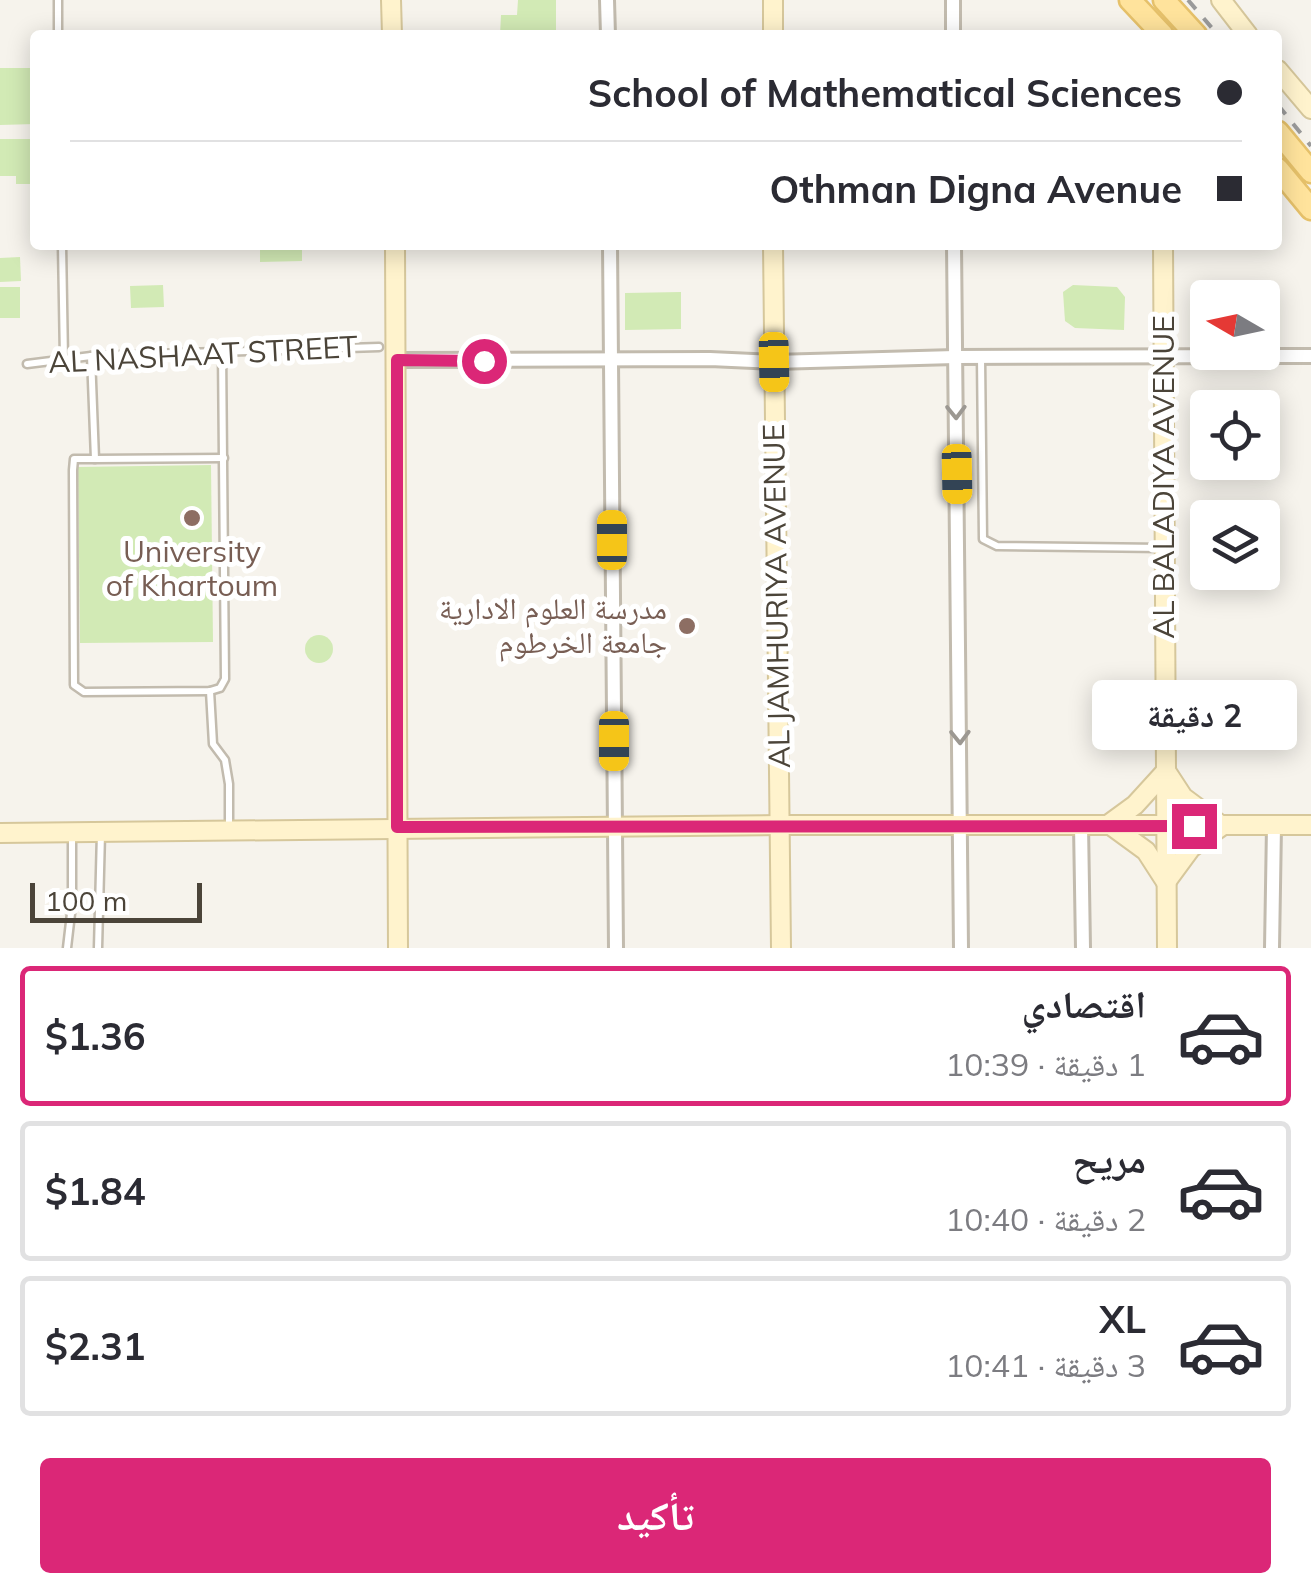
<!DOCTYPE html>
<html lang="ar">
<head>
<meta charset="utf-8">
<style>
	body { margin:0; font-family:Mulish,"Noto Naskh Arabic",sans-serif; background:#f2f2f3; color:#2b2b33; direction:rtl; height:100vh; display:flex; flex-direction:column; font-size:38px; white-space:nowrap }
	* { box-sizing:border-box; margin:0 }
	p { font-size:32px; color:#7c7c81 }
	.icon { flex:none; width:55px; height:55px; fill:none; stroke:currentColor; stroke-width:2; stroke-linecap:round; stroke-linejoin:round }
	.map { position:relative; height:948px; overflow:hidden; direction:ltr }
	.sheet { display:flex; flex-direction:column; background:#fff; flex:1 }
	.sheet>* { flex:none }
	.top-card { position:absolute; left:30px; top:30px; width:1252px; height:220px; border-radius:10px; box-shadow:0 5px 25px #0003; direction:rtl; display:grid; align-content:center; height:220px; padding:0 40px; background:#fff }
	.needle { width:65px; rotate:279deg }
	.controls { position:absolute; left:1190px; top:280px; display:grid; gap:20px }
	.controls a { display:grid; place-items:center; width:90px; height:90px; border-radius:10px; background:#fff; box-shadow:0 5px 25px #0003; font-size:50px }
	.scale { position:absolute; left:30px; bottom:25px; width:172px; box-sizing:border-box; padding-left:10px; border:5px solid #4b4439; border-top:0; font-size:28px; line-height:35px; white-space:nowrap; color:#4b4439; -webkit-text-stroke:8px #fff; paint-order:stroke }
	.end { position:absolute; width:45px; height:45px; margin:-22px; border:12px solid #db2777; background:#fff; box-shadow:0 0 0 5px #fff }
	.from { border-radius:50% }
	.bubble { position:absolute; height:70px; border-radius:10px; background:#fff; box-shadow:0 5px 25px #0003; font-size:32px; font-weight:700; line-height:70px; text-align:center; direction:rtl }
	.car { position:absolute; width:30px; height:60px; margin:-30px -15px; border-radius:12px; box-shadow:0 0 8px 2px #0007; background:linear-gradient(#f5c518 24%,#345 0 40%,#f5c518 0 76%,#345 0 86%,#f5c518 0) }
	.top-card b { display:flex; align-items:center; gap:35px; height:95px; font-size:38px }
	.top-card b+b { border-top:2px solid #e1e1e2 }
	.top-card i { width:25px; height:25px; background:#2b2b33 }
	ul { padding:18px 0 0; list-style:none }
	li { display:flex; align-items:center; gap:30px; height:140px; margin:0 20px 15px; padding:0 20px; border:5px solid #e1e1e2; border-radius:10px }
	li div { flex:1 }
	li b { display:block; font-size:38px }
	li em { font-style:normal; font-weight:700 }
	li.on { border-color:#db2777 }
	li>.icon { width:90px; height:90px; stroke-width:1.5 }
	.cta { display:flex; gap:20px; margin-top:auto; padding:20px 40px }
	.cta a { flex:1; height:115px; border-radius:10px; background:#db2777; color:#fff; font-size:40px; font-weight:700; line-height:115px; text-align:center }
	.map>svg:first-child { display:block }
</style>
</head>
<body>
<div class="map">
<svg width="1311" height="948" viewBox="0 0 1311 948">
	<rect width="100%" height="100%" fill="#f6f3ec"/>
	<!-- green -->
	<g fill="#d2eab5">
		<polygon points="518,0 556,0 556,35 500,35 501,15 517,15"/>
		<polygon points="0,68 35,68 35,124 0,125"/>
		<polygon points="0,139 35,139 35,184 16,184 16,176 0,176"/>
		<polygon points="260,245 302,245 302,261 260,262"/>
		<polygon points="20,257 21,281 0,282 0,258"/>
		<polygon points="163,285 164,307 131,308 130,286"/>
		<polygon points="1073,285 1117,287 1125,297 1124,330 1075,328 1065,321 1063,292"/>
		<rect x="0" y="287" width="20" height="31"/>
		<polygon points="681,292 681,329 625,330 625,293"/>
		<polygon points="211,465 213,642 80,643 78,467"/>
		<circle cx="319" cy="649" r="14"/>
	</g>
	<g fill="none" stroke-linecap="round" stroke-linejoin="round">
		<!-- lane casing -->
		<g stroke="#c2bbae" stroke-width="11">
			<g id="lane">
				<polyline points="58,0 58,35"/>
				<polyline points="62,245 64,359"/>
				<polyline points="91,356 95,459 74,459 73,470 74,685 84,692 210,691 220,688 225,679 222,351"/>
				<polyline points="981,358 983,539 997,546 1163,548"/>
				<polyline points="27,364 91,356 379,347"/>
				<polyline points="95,459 224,458"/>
				<polyline points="210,691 213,744 225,760 229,784 229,829"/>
				<polyline points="67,948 72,905 72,833"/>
				<polyline points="98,948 101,833"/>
			</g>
		</g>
		<!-- street casing -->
		<g stroke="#c2bbae" stroke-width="18">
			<g id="street">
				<polyline points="607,0 608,35"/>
				<polyline points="953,35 953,0"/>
				<polyline points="610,245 616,948"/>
				<polyline points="954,245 961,948"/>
				<polyline points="397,360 710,359 774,362 955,357 1311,356"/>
				<polyline points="1081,825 1083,948"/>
				<polyline points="1272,948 1274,826"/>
			</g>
		</g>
		<!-- secondary casing -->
		<g stroke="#d6c79b" stroke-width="22">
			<g id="secondary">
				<polyline points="391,0 392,35"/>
				<polyline points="773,0 773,35"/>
				<polyline points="1221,0 1248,35"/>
				<polyline points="1278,70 1311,109"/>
				<polyline points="395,245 398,948"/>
				<polyline points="773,245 781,948"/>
				<polyline points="1163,245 1167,948"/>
				<polygon points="1166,771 1183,797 1222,826 1191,848 1166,882 1146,851 1109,824 1135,805"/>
				<polyline points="0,833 780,825 1311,825"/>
			</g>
		</g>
		<!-- primary casing -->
		<g stroke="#e6c16a" stroke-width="25">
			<g id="primary">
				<polyline points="1130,0 1163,35"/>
				<polyline points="1164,0 1196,35"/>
				<polyline points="1278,132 1311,172"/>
				<polyline points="1278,169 1311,209"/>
			</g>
		</g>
		<!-- lane -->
		<use href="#lane" stroke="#fff" stroke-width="6"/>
		<!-- street -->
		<use href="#street" stroke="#fff" stroke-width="12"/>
		<!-- secondary -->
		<use href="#secondary" stroke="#fff3cd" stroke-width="18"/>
		<!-- primary -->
		<use href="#primary" stroke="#ffe39c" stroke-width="20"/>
		<!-- rail -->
		<g stroke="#9a9a9a" stroke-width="4" stroke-dasharray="12 12" stroke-linecap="butt">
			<polyline points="1188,0 1218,35"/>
			<polyline points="1278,105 1311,146"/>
		</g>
	</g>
	<!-- one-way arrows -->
	<defs><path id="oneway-chevron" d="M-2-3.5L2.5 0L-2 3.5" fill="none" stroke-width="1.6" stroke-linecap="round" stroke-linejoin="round" transform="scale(2.5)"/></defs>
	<g stroke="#9c9892">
		<use href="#oneway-chevron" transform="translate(956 412) rotate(89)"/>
		<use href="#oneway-chevron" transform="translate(960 737) rotate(89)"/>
	</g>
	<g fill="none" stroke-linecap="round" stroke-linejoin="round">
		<!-- route -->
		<polyline stroke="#db2777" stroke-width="12" points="484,361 397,360 397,827 1194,826"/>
	</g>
	<!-- markers -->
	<g fill="#8d6e63" stroke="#fff" stroke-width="4">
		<circle cx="192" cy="518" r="10"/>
		<circle cx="687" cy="626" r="10"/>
	</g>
	<g text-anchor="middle" stroke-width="10" stroke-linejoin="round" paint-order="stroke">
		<!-- street labels -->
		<g font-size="30" fill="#4b4439" stroke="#fff">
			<text transform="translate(203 355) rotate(-3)" y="10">AL NASHAAT STREET</text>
			<text transform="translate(1164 477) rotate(-90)" y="10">AL BALADIYA AVENUE</text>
			<text transform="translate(777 596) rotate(-91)" y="10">AL JAMHURIYA AVENUE</text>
		</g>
		<!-- education labels -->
		<g font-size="30" fill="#785e54" stroke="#fff">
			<text x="192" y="562">University<tspan x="192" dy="34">of Khartoum</tspan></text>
			<text x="667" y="619" text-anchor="end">مدرسة العلوم الادارية<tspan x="667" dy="34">جامعة الخرطوم</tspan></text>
		</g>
	</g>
</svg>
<div class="controls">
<a><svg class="needle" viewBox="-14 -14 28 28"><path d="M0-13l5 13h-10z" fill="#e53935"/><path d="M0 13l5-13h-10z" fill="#7c7c81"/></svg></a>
<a><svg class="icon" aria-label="locate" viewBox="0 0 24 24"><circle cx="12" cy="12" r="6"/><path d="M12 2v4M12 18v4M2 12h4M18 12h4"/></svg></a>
<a><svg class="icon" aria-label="layers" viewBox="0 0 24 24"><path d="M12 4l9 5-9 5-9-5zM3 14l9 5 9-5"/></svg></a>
</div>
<div class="scale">100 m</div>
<i class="end from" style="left:484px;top:361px"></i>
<i class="end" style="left:1194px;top:826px"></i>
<div class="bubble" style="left:1092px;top:680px;width:205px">2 دقيقة</div>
<i class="car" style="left:774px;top:362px;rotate:179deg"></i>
<i class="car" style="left:957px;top:474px;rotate:179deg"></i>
<i class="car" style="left:612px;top:540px;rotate:0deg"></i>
<i class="car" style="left:614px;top:741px;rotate:180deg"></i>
<div class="top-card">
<b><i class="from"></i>School of Mathematical Sciences</b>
<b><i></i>Othman Digna Avenue</b>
</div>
</div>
<section class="sheet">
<ul>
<li class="on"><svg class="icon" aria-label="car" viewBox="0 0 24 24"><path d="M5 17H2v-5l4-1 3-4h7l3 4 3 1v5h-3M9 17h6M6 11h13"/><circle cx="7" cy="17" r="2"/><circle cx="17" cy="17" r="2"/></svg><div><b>اقتصادي</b><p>1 دقيقة · 10:39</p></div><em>$1.36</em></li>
<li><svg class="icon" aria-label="car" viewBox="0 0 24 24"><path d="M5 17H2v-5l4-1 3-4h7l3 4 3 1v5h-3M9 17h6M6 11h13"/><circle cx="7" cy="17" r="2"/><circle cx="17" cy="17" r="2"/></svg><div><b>مريح</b><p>2 دقيقة · 10:40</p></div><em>$1.84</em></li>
<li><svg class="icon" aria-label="car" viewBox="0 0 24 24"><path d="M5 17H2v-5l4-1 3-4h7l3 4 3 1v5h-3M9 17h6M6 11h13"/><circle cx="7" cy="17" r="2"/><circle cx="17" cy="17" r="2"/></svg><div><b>XL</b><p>3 دقيقة · 10:41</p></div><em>$2.31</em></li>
</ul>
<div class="cta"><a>تأكيد</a></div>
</section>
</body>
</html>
